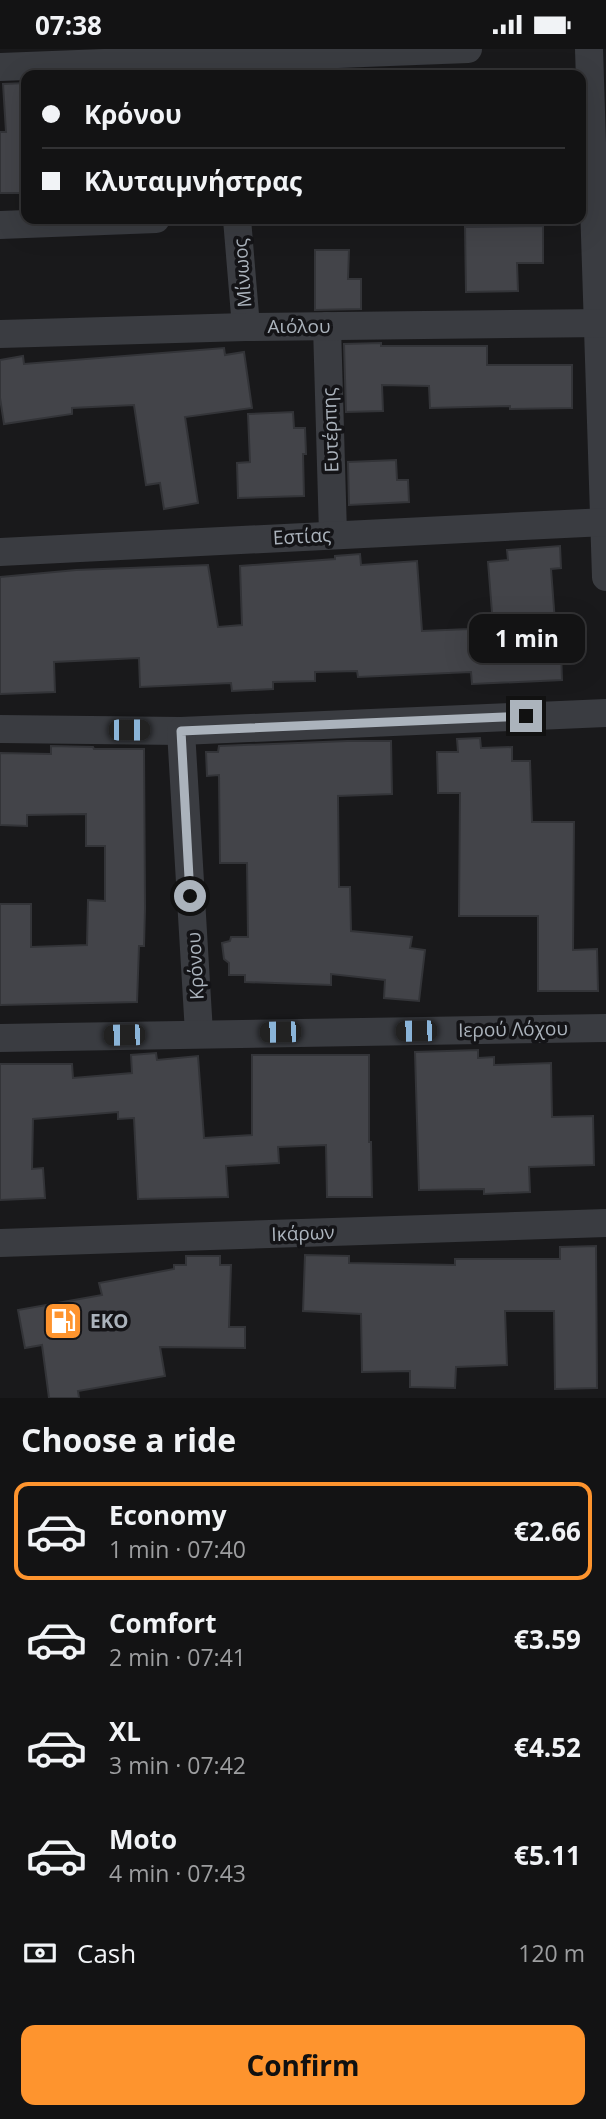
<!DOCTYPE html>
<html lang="en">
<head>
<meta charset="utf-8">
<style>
	body { margin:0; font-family:"Open Sans",sans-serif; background:#1c1c1d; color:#f1f3f6; height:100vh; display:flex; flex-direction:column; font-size:26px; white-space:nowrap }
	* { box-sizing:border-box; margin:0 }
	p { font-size:23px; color:#9d9ea0 }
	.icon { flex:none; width:38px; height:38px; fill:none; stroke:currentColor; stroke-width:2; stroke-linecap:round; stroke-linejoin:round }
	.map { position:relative; height:1349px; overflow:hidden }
	.panel { display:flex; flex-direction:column; background:#131314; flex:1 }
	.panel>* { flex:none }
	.top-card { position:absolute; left:21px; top:21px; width:565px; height:154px; border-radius:14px; box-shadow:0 7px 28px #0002,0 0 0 2px #323234; display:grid; align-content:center; height:154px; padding:0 21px; background:#131314 }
	.end { position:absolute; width:32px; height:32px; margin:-16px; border:9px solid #abb3bc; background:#111; box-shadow:0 0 0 4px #111 }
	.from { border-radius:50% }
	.bubble { position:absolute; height:49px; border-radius:14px; background:#131314; box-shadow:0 7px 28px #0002,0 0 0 2px #323234; font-size:23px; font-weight:700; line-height:49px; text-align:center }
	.car { position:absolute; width:21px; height:42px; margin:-21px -10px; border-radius:9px; box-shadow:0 0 5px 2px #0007; background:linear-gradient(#222 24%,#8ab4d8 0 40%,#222 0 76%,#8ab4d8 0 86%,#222 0) }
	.top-card b { display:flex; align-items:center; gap:24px; height:66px; font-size:26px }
	.top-card b+b { border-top:2px solid #323234 }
	.top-card i { width:18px; height:18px; background:#f1f3f6 }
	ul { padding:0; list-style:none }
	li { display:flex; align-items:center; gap:21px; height:98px; margin:0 14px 10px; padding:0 7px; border:4px solid transparent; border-radius:14px }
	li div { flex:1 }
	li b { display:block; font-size:26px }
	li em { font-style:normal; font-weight:700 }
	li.selected { border-color:#fe942e }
	li>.icon { width:63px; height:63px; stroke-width:1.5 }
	h2 { padding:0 21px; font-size:32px; line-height:84px }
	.pay { display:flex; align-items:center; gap:18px; height:77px; padding:0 21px; font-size:26px }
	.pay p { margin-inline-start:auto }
	.primary-button { display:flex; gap:14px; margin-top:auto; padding:14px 21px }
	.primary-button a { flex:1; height:80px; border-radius:14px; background:#fe942e; color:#111; font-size:28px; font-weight:700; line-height:80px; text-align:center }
	.status { display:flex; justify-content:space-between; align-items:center; height:49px; padding:0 35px; background:#131314; direction:ltr }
	.status svg { height:19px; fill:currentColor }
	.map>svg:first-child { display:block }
</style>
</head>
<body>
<div class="status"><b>07:38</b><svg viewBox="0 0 49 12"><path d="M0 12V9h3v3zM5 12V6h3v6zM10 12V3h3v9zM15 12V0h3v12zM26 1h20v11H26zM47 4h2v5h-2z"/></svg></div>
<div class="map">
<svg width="606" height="1349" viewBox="0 0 606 1349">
	<rect width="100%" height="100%" fill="#19191b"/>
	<!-- building -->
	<g fill="#434449" stroke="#333438" stroke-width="2">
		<polygon points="26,34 26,144 0,144 0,83 6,83 3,35"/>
		<polygon points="543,177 543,214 517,214 518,242 466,243 465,178"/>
		<polygon points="315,201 349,201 348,230 361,230 361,260 315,261"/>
		<polygon points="381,294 381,297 487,297 487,316 572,316 572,359 510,360 510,357 430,359 429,337 382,336 383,362 346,363 344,295"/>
		<polygon points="224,299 225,306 244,303 252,359 185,368 198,454 164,460 160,434 146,436 134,356 72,359 72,365 4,375 0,349 0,311 23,307 24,315"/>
		<polygon points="293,363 294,379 305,379 306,405 303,405 304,447 238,449 237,414 250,413 248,365"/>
		<polygon points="396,411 397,431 408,431 409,453 349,456 348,413"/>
		<polygon points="560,497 561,519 551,520 555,573 560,573 562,631 472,635 471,623 358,628 357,622 315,623 315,632 273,633 273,640 232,642 231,634 140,638 139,609 54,613 55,643 0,645 0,528 76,521 208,516 218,578 242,576 240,517 335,510 335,507 360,505 361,516 417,512 422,582 469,580 469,577 493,576 488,513 508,511 507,501"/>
		<polygon points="480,689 481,699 512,698 512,712 530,712 532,773 574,773 573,901 597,900 598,942 538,942 538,867 459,867 460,744 438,744 437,703 458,703 457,690"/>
		<polygon points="347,692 391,692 392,745 338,747 339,838 350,838 351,882 412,888 410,899 425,901 419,952 384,949 385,931 331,925 331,936 245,933 245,926 229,926 229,914 224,910 222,894 230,892 231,888 248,888 247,814 220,814 219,726 207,727 206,703 218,703 219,697"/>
		<polygon points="51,697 93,698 94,700 144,700 145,859 144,897 139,897 137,953 0,956 0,855 31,855 31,898 87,896 88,851 105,852 105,797 86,797 86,765 27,766 27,777 0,776 0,704 51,705"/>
		<polygon points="478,1001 478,1009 494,1008 494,1016 551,1014 552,1068 593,1067 594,1116 529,1118 530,1143 484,1145 484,1140 419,1141 415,1003"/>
		<polygon points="156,1004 157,1011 198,1007 204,1089 252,1086 252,1006 369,1006 369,1093 371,1093 372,1148 327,1148 326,1096 278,1098 279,1114 226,1117 228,1148 138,1150 134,1069 118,1070 118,1063 33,1070 32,1120 43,1119 45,1149 0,1151 0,1015 72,1015 73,1029 132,1024 131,1006"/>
		<polygon points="596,1197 597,1339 555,1340 554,1262 505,1262 507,1316 456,1318 455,1339 410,1338 410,1322 362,1323 361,1265 303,1262 305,1206 349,1207 349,1214 455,1216 455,1210 560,1210 560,1198"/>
		<polygon points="186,1207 220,1207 220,1216 231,1216 229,1278 245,1278 245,1299 160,1298 165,1327 78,1342 79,1349 49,1349 42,1296 25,1299 18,1261 102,1246 99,1234 174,1220 174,1216 186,1216"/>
	</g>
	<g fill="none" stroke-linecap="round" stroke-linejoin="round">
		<!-- minor -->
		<g stroke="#3a3c41" stroke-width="28">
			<polyline points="589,0 606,528"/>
			<polyline points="0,18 468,0"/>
			<polyline points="237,170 246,278"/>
			<polyline points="0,176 156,170"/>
			<polyline points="327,277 333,485"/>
			<polyline points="0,285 246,278 606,274"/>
			<polyline points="0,503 606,473"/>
			<polyline points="0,680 181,682 606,664"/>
			<polyline points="181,682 199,984"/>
			<polyline points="0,989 606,979"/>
			<polyline points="0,1194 606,1174"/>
		</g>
	</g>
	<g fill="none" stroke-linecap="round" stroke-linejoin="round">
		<!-- route -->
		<polyline stroke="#abb3bc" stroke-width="9" points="190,847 181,682 526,667"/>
	</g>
	<!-- icons -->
	<defs>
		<g id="fuel-square" transform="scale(2.0125)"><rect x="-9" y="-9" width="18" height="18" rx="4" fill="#fe942e" stroke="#141417"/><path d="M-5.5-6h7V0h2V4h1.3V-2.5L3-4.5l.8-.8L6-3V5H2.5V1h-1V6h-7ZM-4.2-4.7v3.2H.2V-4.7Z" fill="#fff"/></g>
	</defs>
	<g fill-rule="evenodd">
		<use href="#fuel-square" x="63" y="1272"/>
	</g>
	<g text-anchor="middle" stroke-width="7" stroke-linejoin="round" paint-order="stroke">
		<!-- street labels -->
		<g font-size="19" fill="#abb3bc" stroke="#141417">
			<text transform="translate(242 224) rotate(-94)" y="7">Μίνωος</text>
			<text x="299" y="284">Αιόλου</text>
			<text transform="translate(330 381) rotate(-92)" y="7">Ευτέρπης</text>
			<text transform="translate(302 487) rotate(-3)" y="7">Εστίας</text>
			<text transform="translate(195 917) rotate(-93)" y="7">Κρόνου</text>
			<text transform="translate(513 980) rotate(-1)" y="7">Ιερού Λόχου</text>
			<text transform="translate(303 1184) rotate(-2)" y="7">Ικάρων</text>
		</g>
		<!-- poi labels -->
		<g font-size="19" font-weight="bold" fill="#abb3bc" stroke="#141417" text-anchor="start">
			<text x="90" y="1279">EKO</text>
		</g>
	</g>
</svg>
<i class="end from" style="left:190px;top:847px"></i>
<i class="end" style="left:526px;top:667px"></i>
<div class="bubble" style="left:469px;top:565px;width:116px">1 min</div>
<i class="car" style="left:129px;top:681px;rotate:90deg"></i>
<i class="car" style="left:416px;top:982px;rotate:269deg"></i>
<i class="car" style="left:280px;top:983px;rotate:269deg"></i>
<i class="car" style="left:124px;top:986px;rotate:269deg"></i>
<div class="top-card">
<b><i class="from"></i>Κρόνου</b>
<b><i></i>Κλυταιμνήστρας</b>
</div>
</div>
<section class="panel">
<h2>Choose a ride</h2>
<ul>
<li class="selected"><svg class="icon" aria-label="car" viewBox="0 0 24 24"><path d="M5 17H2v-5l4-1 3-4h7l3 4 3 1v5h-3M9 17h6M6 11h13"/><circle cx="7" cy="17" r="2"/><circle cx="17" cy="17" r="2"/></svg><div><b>Economy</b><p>1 min · 07:40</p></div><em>€2.66</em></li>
<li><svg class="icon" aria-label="car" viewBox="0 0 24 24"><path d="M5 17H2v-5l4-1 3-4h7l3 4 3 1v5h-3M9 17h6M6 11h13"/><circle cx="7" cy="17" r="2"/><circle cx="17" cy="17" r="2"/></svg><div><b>Comfort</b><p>2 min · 07:41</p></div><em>€3.59</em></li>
<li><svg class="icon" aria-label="car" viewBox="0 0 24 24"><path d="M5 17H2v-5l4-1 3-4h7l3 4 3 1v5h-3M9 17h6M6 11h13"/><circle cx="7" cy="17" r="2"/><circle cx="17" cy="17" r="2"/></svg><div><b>XL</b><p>3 min · 07:42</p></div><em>€4.52</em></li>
<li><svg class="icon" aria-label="car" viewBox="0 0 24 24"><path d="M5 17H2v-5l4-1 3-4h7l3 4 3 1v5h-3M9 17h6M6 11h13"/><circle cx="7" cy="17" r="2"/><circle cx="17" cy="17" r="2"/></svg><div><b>Moto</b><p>4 min · 07:43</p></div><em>€5.11</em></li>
</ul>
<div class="pay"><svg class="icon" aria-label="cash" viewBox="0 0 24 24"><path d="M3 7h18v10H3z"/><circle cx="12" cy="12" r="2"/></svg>Cash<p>120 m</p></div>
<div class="primary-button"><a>Confirm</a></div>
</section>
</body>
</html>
